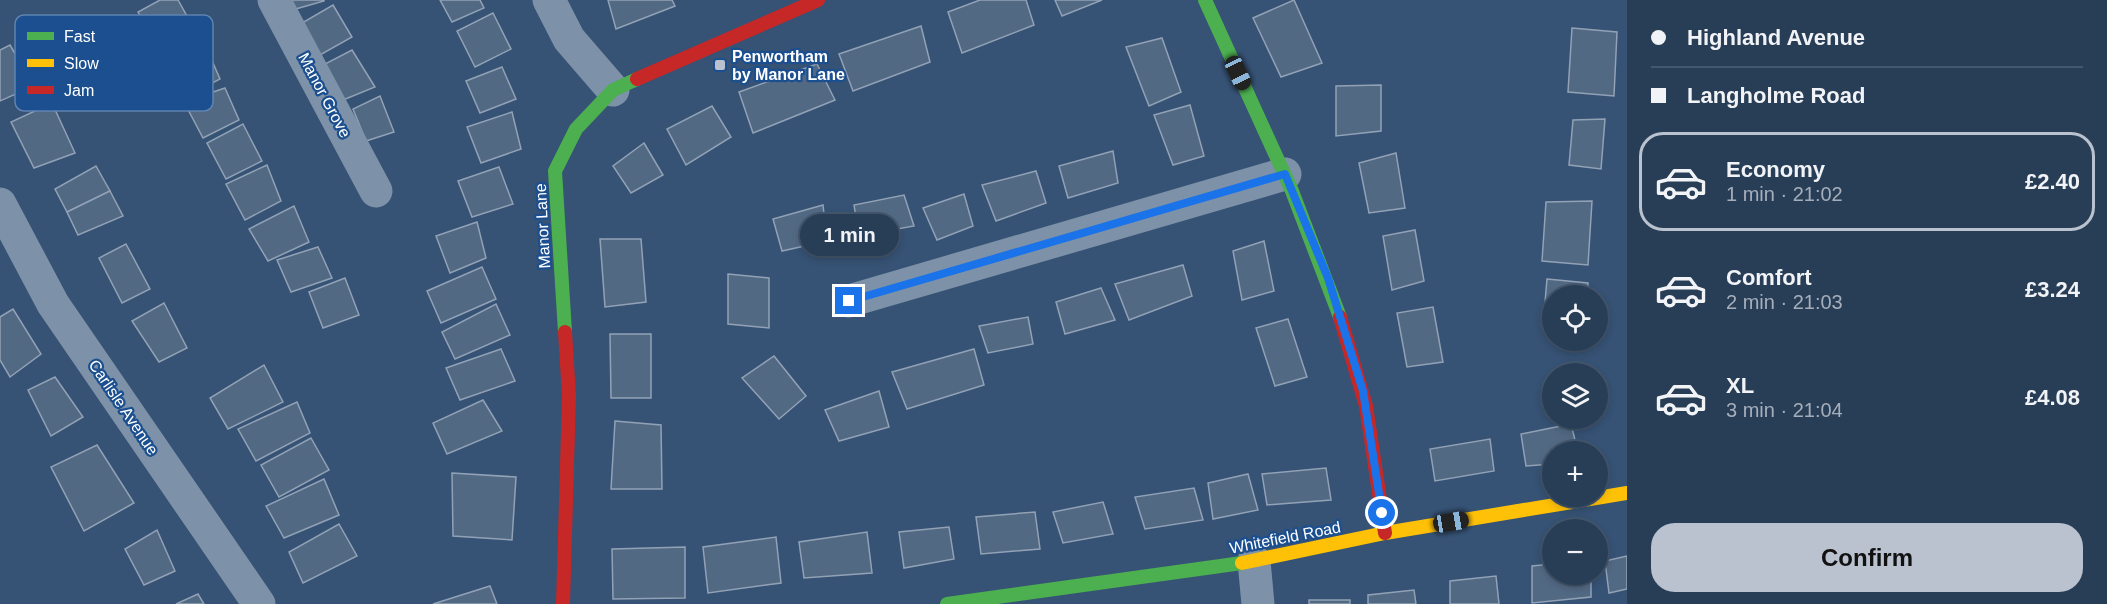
<!DOCTYPE html>
<html lang="en">
<head>
<meta charset="utf-8">
<style>
	body { margin:0; font-family:Helvetica,sans-serif; background:#344961; color:#f1f3f6; height:100vh; display:flex; flex-direction:column; font-size:22px; white-space:nowrap }
	* { box-sizing:border-box; margin:0 }
	p { font-size:20px; color:#a5aeba }
	.icon { flex:none; width:33px; height:33px; fill:none; stroke:currentColor; stroke-width:2; stroke-linecap:round; stroke-linejoin:round }
	.map { position:relative; flex:1; overflow:hidden }
	.sheet { display:flex; flex-direction:column; background:#283e57; width:480px }
	.sheet>* { flex:none }
	.hud { display:grid; align-content:center; height:132px; padding:0 24px; background:#283e57 }
	.fabs { position:absolute; left:1542px; top:285px; display:grid; gap:12px }
	.fabs a { display:grid; place-items:center; width:66px; height:66px; border-radius:50%; background:#283e57; box-shadow:0 3px 9px #0003,0 0 0 2px #44576d; font-size:30px }
	.end { position:absolute; width:27px; height:27px; margin:-14px; border:8px solid #1a73e8; background:#fff; box-shadow:0 0 0 3px #fff }
	.from { border-radius:50% }
	.bubble { position:absolute; height:42px; border-radius:21px; background:#283e57; box-shadow:0 3px 9px #0003,0 0 0 2px #44576d; font-size:20px; font-weight:700; line-height:42px; text-align:center }
	.car { position:absolute; width:18px; height:36px; margin:-18px -9px; border-radius:8px; box-shadow:0 0 4px 2px #0007; background:linear-gradient(#222 24%,#8ab4d8 0 40%,#222 0 76%,#8ab4d8 0 86%,#222 0) }
	.hud b { display:flex; align-items:center; gap:21px; height:57px; font-size:22px }
	.hud b+b { border-top:2px solid #44576d }
	.hud i { width:15px; height:15px; background:#f1f3f6 }
	ul { padding:0; list-style:none }
	li { display:flex; align-items:center; gap:18px; height:99px; margin:0 12px 9px; padding:0 12px; border:3px solid transparent; border-radius:24px }
	li div { flex:1 }
	li b { display:block; font-size:22px }
	li em { font-style:normal; font-weight:700 }
	li.on { border-color:#b9c2ce }
	li>.icon { width:54px; height:54px; stroke-width:1.5 }
	.action { display:flex; gap:12px; margin-top:auto; padding:12px 24px }
	.action a { flex:1; height:69px; border-radius:24px; background:#b9c2ce; color:#111; font-size:24px; font-weight:700; line-height:69px; text-align:center }
	main { display:flex; flex:1; min-height:0 }
	.map>svg:first-child { display:block }
</style>
</head>
<body>
<main>
<div class="map">
<svg width="1627" height="604" viewBox="0 0 1627 604">
	<rect width="100%" height="100%" fill="#365274"/>
	<!-- building -->
	<g fill="#526984" stroke="#92a2b6" stroke-width="1.5">
		<polygon points="160,0 178,0 197,34 161,52 138,12"/>
		<polygon points="287,0 324,0 324,1 292,10"/>
		<polygon points="440,0 480,0 484,8 452,22"/>
		<polygon points="608,0 672,0 675,6 616,29"/>
		<polygon points="980,0 1026,0 1034,25 962,53 948,12"/>
		<polygon points="1055,0 1102,0 1062,16"/>
		<polygon points="1294,0 1322,63 1281,77 1253,18"/>
		<polygon points="333,5 352,37 320,55 302,23"/>
		<polygon points="493,13 511,49 475,67 457,31"/>
		<polygon points="921,26 930,62 853,91 839,54"/>
		<polygon points="1572,28 1617,32 1614,96 1568,92"/>
		<polygon points="202,38 220,79 184,98 161,57"/>
		<polygon points="1162,38 1181,92 1149,106 1126,47"/>
		<polygon points="10,45 34,86 0,101 0,50"/>
		<polygon points="352,50 375,87 343,100 325,64"/>
		<polygon points="817,64 835,100 753,133 739,92"/>
		<polygon points="502,67 516,99 480,113 466,81"/>
		<polygon points="1381,85 1381,131 1336,136 1336,86"/>
		<polygon points="225,88 239,120 203,138 184,102"/>
		<polygon points="380,96 394,132 366,141 353,109"/>
		<polygon points="52,103 75,153 34,168 11,122"/>
		<polygon points="1190,105 1204,156 1173,165 1154,115"/>
		<polygon points="712,106 731,137 686,165 667,129"/>
		<polygon points="512,112 521,149 481,163 467,127"/>
		<polygon points="1605,119 1601,169 1569,165 1573,120"/>
		<polygon points="243,124 262,161 226,179 207,143"/>
		<polygon points="644,143 663,175 631,193 613,166"/>
		<polygon points="1113,151 1118,183 1068,198 1059,166"/>
		<polygon points="1396,153 1405,208 1369,213 1359,163"/>
		<polygon points="267,165 281,201 245,220 226,184"/>
		<polygon points="96,166 110,191 67,212 55,189"/>
		<polygon points="499,167 513,204 472,217 458,181"/>
		<polygon points="1036,171 1046,203 996,221 982,185"/>
		<polygon points="110,191 123,216 78,235 67,212"/>
		<polygon points="964,194 973,226 937,240 923,208"/>
		<polygon points="904,195 914,226 859,236 854,205"/>
		<polygon points="1592,201 1588,265 1542,261 1546,202"/>
		<polygon points="823,205 827,241 782,251 773,219"/>
		<polygon points="294,206 309,242 268,261 249,229"/>
		<polygon points="477,222 486,258 450,273 436,236"/>
		<polygon points="1415,230 1424,281 1392,290 1383,236"/>
		<polygon points="600,239 641,239 646,302 605,307"/>
		<polygon points="1264,241 1274,291 1242,300 1233,251"/>
		<polygon points="126,244 150,289 122,303 99,258"/>
		<polygon points="318,247 332,278 291,292 277,260"/>
		<polygon points="1183,265 1192,296 1129,320 1115,284"/>
		<polygon points="482,267 496,299 441,323 427,291"/>
		<polygon points="728,274 769,278 769,328 728,324"/>
		<polygon points="345,278 359,315 323,328 309,292"/>
		<polygon points="1547,279 1588,283 1587,296 1552,296 1552,326 1543,325"/>
		<polygon points="1101,288 1115,320 1065,334 1056,302"/>
		<polygon points="164,303 187,348 159,362 132,321"/>
		<polygon points="496,304 510,335 455,359 442,332"/>
		<polygon points="1433,307 1443,362 1407,367 1397,313"/>
		<polygon points="13,309 41,354 10,377 0,360 0,317"/>
		<polygon points="1028,317 1033,344 988,353 979,326"/>
		<polygon points="1288,319 1307,377 1275,386 1256,328"/>
		<polygon points="610,334 651,334 651,398 611,398"/>
		<polygon points="501,349 515,381 460,400 446,368"/>
		<polygon points="974,349 984,385 907,409 892,372"/>
		<polygon points="774,356 806,396 779,419 742,378"/>
		<polygon points="264,365 283,402 228,429 210,398"/>
		<polygon points="55,377 83,417 51,436 28,390"/>
		<polygon points="879,391 889,427 839,441 825,410"/>
		<polygon points="483,400 502,431 447,454 433,423"/>
		<polygon points="297,402 310,433 256,461 238,429"/>
		<polygon points="615,421 661,425 662,489 611,489"/>
		<polygon points="1571,424 1578,452 1552,452 1552,464 1526,466 1521,434"/>
		<polygon points="311,438 329,470 279,497 261,465"/>
		<polygon points="1490,439 1494,471 1435,481 1430,449"/>
		<polygon points="97,445 134,503 84,531 51,467"/>
		<polygon points="1326,468 1331,500 1267,505 1262,474"/>
		<polygon points="452,473 516,477 512,540 453,536"/>
		<polygon points="1248,474 1258,510 1213,519 1208,483"/>
		<polygon points="324,479 339,515 284,538 266,506"/>
		<polygon points="1194,488 1203,520 1145,529 1135,497"/>
		<polygon points="1103,502 1113,534 1063,543 1053,512"/>
		<polygon points="1035,512 1040,549 981,554 976,517"/>
		<polygon points="339,524 357,556 303,583 289,552"/>
		<polygon points="949,527 954,559 904,568 899,532"/>
		<polygon points="157,530 175,571 144,585 125,549"/>
		<polygon points="867,532 872,573 804,578 799,542"/>
		<polygon points="776,537 781,583 708,593 703,547"/>
		<polygon points="685,547 685,598 613,599 612,549"/>
		<polygon points="1627,556 1627,589 1609,593 1605,561"/>
		<polygon points="1552,564 1552,574 1591,574 1591,597 1532,603 1532,566"/>
		<polygon points="1496,576 1499,604 1450,604 1450,581"/>
		<polygon points="490,586 497,604 433,604"/>
		<polygon points="1414,590 1416,604 1368,604 1368,595"/>
		<polygon points="198,594 204,604 176,604"/>
		<rect x="1309" y="600" width="41" height="4"/>
	</g>
	<g fill="none" stroke-linecap="round" stroke-linejoin="round">
		<!-- street -->
		<g stroke="#7d92a8" stroke-width="33">
			<polyline points="274,0 376,191"/>
			<polyline points="549,0 569,39 613,90"/>
			<polyline points="0,204 53,304 259,604"/>
			<polyline points="849,301 1285,174"/>
			<polyline points="1254,561 1258,604"/>
		</g>
		<!-- fast -->
		<g stroke="#4caf50" stroke-width="14">
			<polyline points="1205,0 1292,191 1340,317"/>
			<polyline points="565,332 555,171 576,129 613,90 637,79"/>
			<polyline points="947,604 1242,563"/>
		</g>
		<!-- slow -->
		<polyline stroke="#ffc107" stroke-width="14" points="1242,563 1385,533 1627,493"/>
		<!-- jam -->
		<g stroke="#c62828" stroke-width="14">
			<polyline points="637,79 818,0"/>
			<polyline points="1340,317 1366,406 1385,533"/>
			<polyline points="563,604 569,396 565,332"/>
		</g>
	</g>
	<g fill="none" stroke-linecap="round" stroke-linejoin="round">
		<!-- route -->
		<polyline stroke="#1a73e8" stroke-width="8" points="849,301 1285,174 1328,278 1363,391 1382,513"/>
	</g>
	<!-- markers -->
	<rect fill="#b9c2ce" stroke="#1b4f8f" stroke-width="2" x="714" y="59" width="12" height="12" rx="3"/>
	<g text-anchor="middle" stroke-width="4.5" stroke-linejoin="round" paint-order="stroke">
		<!-- poi labels -->
		<g font-size="16" font-weight="bold" fill="#fff" stroke="#1b4f8f" text-anchor="start">
			<text x="732" y="62">Penwortham<tspan x="732" dy="18">by Manor Lane</tspan></text>
		</g>
		<!-- street labels -->
		<g font-size="16" fill="#fff" stroke="#1b4f8f">
			<text transform="translate(325 95) rotate(62)" y="6">Manor Grove</text>
			<text transform="translate(542 226) rotate(-93)" y="6">Manor Lane</text>
			<text transform="translate(124 407) rotate(56)" y="6">Carlisle Avenue</text>
			<text transform="translate(1285 537) rotate(-11)" y="6">Whitefield Road</text>
		</g>
	</g>
	<!-- legend -->
	<rect x="15" y="15" width="198" height="96" rx="9" fill="#1b4f8f" stroke="#5f84b1" stroke-width="1.5"/>
	<rect x="27" y="32" width="27" height="8" fill="#4caf50"/>
	<rect x="27" y="59" width="27" height="8" fill="#ffc107"/>
	<rect x="27" y="86" width="27" height="8" fill="#c62828"/>
	<g font-size="16" fill="#fff">
		<text x="64" y="42">Fast</text>
		<text x="64" y="69">Slow</text>
		<text x="64" y="96">Jam</text>
	</g>
</svg>
<div class="fabs">
<a><svg class="icon" aria-label="locate" viewBox="0 0 24 24"><circle cx="12" cy="12" r="6"/><path d="M12 2v4M12 18v4M2 12h4M18 12h4"/></svg></a>
<a><svg class="icon" aria-label="layers" viewBox="0 0 24 24"><path d="M12 4l9 5-9 5-9-5zM3 14l9 5 9-5"/></svg></a>
<a>+</a>
<a>−</a>
</div>
<i class="end from" style="left:1382px;top:513px"></i>
<i class="end" style="left:849px;top:301px"></i>
<div class="bubble" style="left:800px;top:214px;width:99px">1 min</div>
<i class="car" style="left:1238px;top:73px;rotate:155deg"></i>
<i class="car" style="left:1451px;top:522px;rotate:81deg"></i>
</div>
<section class="sheet">
<div class="hud">
<b><i class="from"></i>Highland Avenue</b>
<b><i></i>Langholme Road</b>
</div>
<ul>
<li class="on"><svg class="icon" aria-label="car" viewBox="0 0 24 24"><path d="M5 17H2v-5l4-1 3-4h7l3 4 3 1v5h-3M9 17h6M6 11h13"/><circle cx="7" cy="17" r="2"/><circle cx="17" cy="17" r="2"/></svg><div><b>Economy</b><p>1 min · 21:02</p></div><em>£2.40</em></li>
<li><svg class="icon" aria-label="car" viewBox="0 0 24 24"><path d="M5 17H2v-5l4-1 3-4h7l3 4 3 1v5h-3M9 17h6M6 11h13"/><circle cx="7" cy="17" r="2"/><circle cx="17" cy="17" r="2"/></svg><div><b>Comfort</b><p>2 min · 21:03</p></div><em>£3.24</em></li>
<li><svg class="icon" aria-label="car" viewBox="0 0 24 24"><path d="M5 17H2v-5l4-1 3-4h7l3 4 3 1v5h-3M9 17h6M6 11h13"/><circle cx="7" cy="17" r="2"/><circle cx="17" cy="17" r="2"/></svg><div><b>XL</b><p>3 min · 21:04</p></div><em>£4.08</em></li>
</ul>
<div class="action"><a>Confirm</a></div>
</section>
</main>
</body>
</html>
